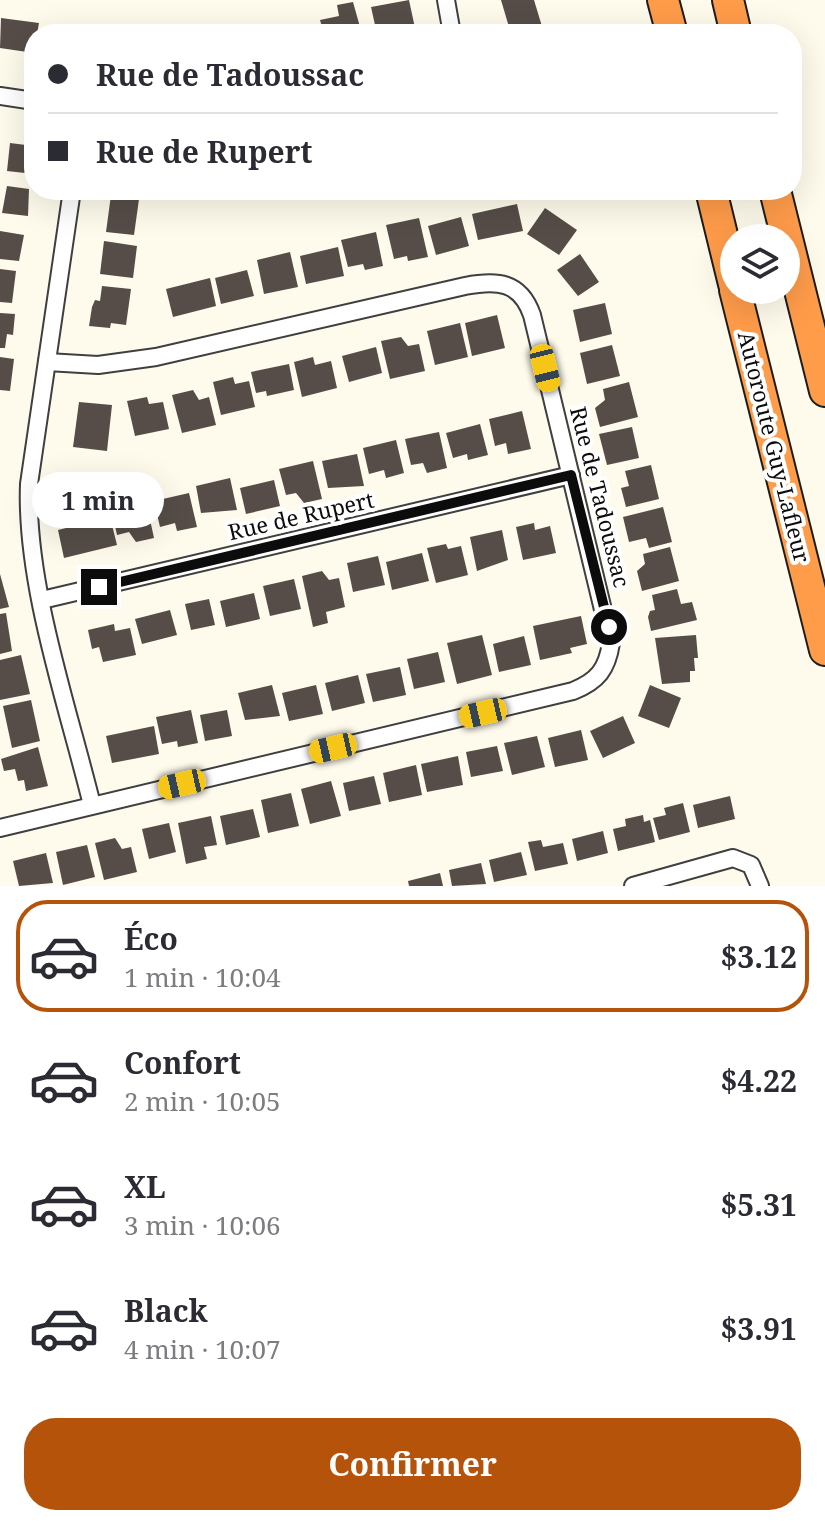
<!DOCTYPE html>
<html lang="fr">
<head>
<meta charset="utf-8">
<style>
	body { margin:0; font-family:"Noto Serif",serif; background:#f7f7f7; color:#2b2b33; height:100vh; display:flex; flex-direction:column; font-size:30px; white-space:nowrap }
	* { box-sizing:border-box; margin:0 }
	p { font-size:26px; color:#7c7c81 }
	.icon { flex:none; width:44px; height:44px; fill:none; stroke:currentColor; stroke-width:2; stroke-linecap:round; stroke-linejoin:round }
	.map { position:relative; height:886px; overflow:hidden }
	.sheet { display:flex; flex-direction:column; background:#fff; flex:1 }
	.sheet>* { flex:none }
	.hud { position:absolute; left:24px; top:24px; width:778px; height:176px; border-radius:32px; box-shadow:0 8px 32px #0002; display:grid; align-content:center; height:176px; padding:0 24px; background:#fff }
	.controls { position:absolute; left:720px; top:224px; display:grid; gap:16px }
	.controls a { display:grid; place-items:center; width:80px; height:80px; border-radius:50%; background:#fff; box-shadow:0 8px 32px #0002; font-size:40px }
	.end { position:absolute; width:36px; height:36px; margin:-18px; border:10px solid #0c0c0c; background:#fff; box-shadow:0 0 0 4px #fff }
	.from { border-radius:50% }
	.bubble { position:absolute; height:56px; border-radius:28px; background:#fff; box-shadow:0 8px 32px #0002; font-size:26px; font-weight:700; line-height:56px; text-align:center }
	.car { position:absolute; width:24px; height:48px; margin:-24px -12px; border-radius:10px; box-shadow:0 0 6px 2px #0007; background:linear-gradient(#f5c518 24%,#345 0 40%,#f5c518 0 76%,#345 0 86%,#f5c518 0) }
	.hud b { display:flex; align-items:center; gap:28px; height:76px; font-size:30px }
	.hud b+b { border-top:2px solid #e1e1e2 }
	.hud i { width:20px; height:20px; background:#2b2b33 }
	ul { padding:14px 0 0; list-style:none }
	li { display:flex; align-items:center; gap:24px; height:112px; margin:0 16px 12px; padding:0 8px; border:4px solid transparent; border-radius:32px }
	li div { flex:1 }
	li b { display:block; font-size:30px }
	li em { font-style:normal; font-weight:700 }
	li.active { border-color:#b45309 }
	li>.icon { width:72px; height:72px; stroke-width:1.5 }
	.cta { display:flex; gap:16px; margin-top:auto; padding:16px 24px }
	.cta a { flex:1; height:92px; border-radius:32px; background:#b45309; color:#fff; font-size:32px; font-weight:700; line-height:92px; text-align:center }
	.map>svg:first-child { display:block }
</style>
</head>
<body>
<div class="map">
<svg width="825" height="886" viewBox="0 0 825 886">
	<rect width="100%" height="100%" fill="#fffbec"/>
	<!-- building -->
	<g fill="#564d48">
		<polygon points="409,0 415,28 377,34 371,7"/>
		<polygon points="501,0 534,0 544,33 511,34"/>
		<polygon points="353,2 362,34 324,34 320,20 339,16 337,5"/>
		<polygon points="1,18 39,23 37,34 34,34 34,53 0,48"/>
		<polygon points="10,143 34,146 34,174 7,171"/>
		<polygon points="7,186 29,189 28,216 2,213"/>
		<polygon points="111,195 139,199 134,235 106,232"/>
		<polygon points="517,204 523,231 478,240 472,214"/>
		<polygon points="545,208 577,230 559,255 527,234"/>
		<polygon points="461,217 469,246 436,255 428,226"/>
		<polygon points="419,218 428,257 408,261 407,256 394,259 386,225"/>
		<polygon points="0,231 24,235 19,261 0,259"/>
		<polygon points="376,232 383,266 365,270 363,264 348,267 341,240"/>
		<polygon points="104,241 137,246 133,278 100,274"/>
		<polygon points="338,247 344,276 306,284 300,256"/>
		<polygon points="290,252 298,287 264,294 257,260"/>
		<polygon points="580,254 599,282 578,296 557,270"/>
		<polygon points="0,269 16,271 12,303 0,302"/>
		<polygon points="247,270 254,296 221,304 215,278"/>
		<polygon points="210,278 216,306 173,317 166,289"/>
		<polygon points="102,286 131,289 126,325 111,323 110,328 89,326 92,307 95,300 100,301"/>
		<polygon points="605,303 612,334 580,342 573,310"/>
		<polygon points="0,313 15,314 13,335 7,334 5,348 0,348"/>
		<polygon points="497,315 505,348 472,356 465,323"/>
		<polygon points="460,323 468,357 435,365 427,331"/>
		<polygon points="401,337 408,346 419,344 425,371 390,379 381,341"/>
		<polygon points="612,345 620,376 587,384 580,353"/>
		<polygon points="376,347 382,373 349,382 342,356"/>
		<polygon points="0,357 14,359 10,391 0,390"/>
		<polygon points="313,357 315,365 331,361 337,388 302,397 294,362"/>
		<polygon points="289,364 294,390 267,396 266,391 256,393 251,372"/>
		<polygon points="233,377 235,384 249,381 255,407 221,415 213,382"/>
		<polygon points="629,382 638,417 600,427 595,408 605,400 603,389"/>
		<polygon points="193,390 199,400 209,397 216,425 182,433 172,395"/>
		<polygon points="147,397 149,404 163,402 169,429 135,436 127,401"/>
		<polygon points="79,402 112,405 107,451 73,447"/>
		<polygon points="522,411 531,449 508,454 506,443 495,446 489,419"/>
		<polygon points="480,424 488,455 468,460 467,454 453,458 446,433"/>
		<polygon points="632,427 639,458 607,465 599,434"/>
		<polygon points="439,432 447,468 427,473 423,463 411,465 405,439"/>
		<polygon points="396,440 404,473 386,478 384,470 369,474 363,448"/>
		<polygon points="357,454 364,486 328,488 322,461"/>
		<polygon points="313,461 322,499 304,503 296,493 286,495 279,469"/>
		<polygon points="651,465 659,499 626,507 621,488 629,486 625,471"/>
		<polygon points="230,478 237,510 201,513 196,486"/>
		<polygon points="274,480 280,506 246,514 240,488"/>
		<polygon points="189,493 197,527 177,531 175,523 160,527 154,501"/>
		<polygon points="146,501 154,538 136,542 129,532 117,535 111,508"/>
		<polygon points="663,507 672,542 649,548 646,538 629,542 623,517"/>
		<polygon points="110,517 117,545 64,558 58,530"/>
		<polygon points="534,523 535,530 550,526 556,553 523,560 516,527"/>
		<polygon points="502,530 508,560 477,571 470,537"/>
		<polygon points="446,544 448,549 461,546 468,575 436,583 427,548"/>
		<polygon points="670,547 679,581 642,591 637,571 645,564 643,554"/>
		<polygon points="422,553 429,581 392,590 386,562"/>
		<polygon points="378,556 385,585 353,592 347,563"/>
		<polygon points="322,571 329,580 339,578 345,607 326,612 328,623 313,627 302,576"/>
		<polygon points="0,574 9,607 0,609"/>
		<polygon points="294,579 301,609 270,616 263,586"/>
		<polygon points="677,589 681,604 692,602 697,620 651,631 648,617 650,611 655,610 652,595"/>
		<polygon points="254,593 260,619 226,627 220,601"/>
		<polygon points="209,599 215,625 191,630 185,604"/>
		<polygon points="170,610 177,635 142,644 135,619"/>
		<polygon points="6,613 12,651 0,654 0,614"/>
		<polygon points="581,616 587,644 570,648 572,653 540,660 533,626"/>
		<polygon points="114,624 115,631 130,628 136,655 103,662 99,647 92,649 88,630"/>
		<polygon points="482,635 492,675 457,684 447,643"/>
		<polygon points="696,635 698,658 694,658 695,671 690,671 690,682 662,684 655,638"/>
		<polygon points="524,636 531,665 499,672 493,644"/>
		<polygon points="438,652 445,682 414,689 407,659"/>
		<polygon points="21,655 30,694 0,700 0,660"/>
		<polygon points="400,667 406,695 373,702 366,674"/>
		<polygon points="358,675 365,703 332,711 325,683"/>
		<polygon points="272,685 280,716 245,720 238,693"/>
		<polygon points="316,685 323,714 289,721 282,693"/>
		<polygon points="650,685 681,698 669,728 638,716"/>
		<polygon points="31,700 40,741 12,748 3,706"/>
		<polygon points="191,710 198,743 178,747 177,741 162,744 156,717"/>
		<polygon points="227,710 232,736 205,741 200,715"/>
		<polygon points="623,716 635,743 603,758 590,731"/>
		<polygon points="154,726 159,754 112,763 106,736"/>
		<polygon points="581,730 588,760 555,767 548,738"/>
		<polygon points="537,736 545,767 512,775 504,743"/>
		<polygon points="497,746 503,771 471,777 466,752"/>
		<polygon points="38,747 48,786 26,791 24,780 18,781 15,769 4,771 1,759"/>
		<polygon points="458,756 463,785 427,792 421,764"/>
		<polygon points="416,765 422,795 389,802 383,773"/>
		<polygon points="374,776 381,804 349,811 343,783"/>
		<polygon points="331,781 341,816 310,824 301,789"/>
		<polygon points="291,793 299,826 268,833 261,800"/>
		<polygon points="730,796 735,819 698,828 693,805"/>
		<polygon points="683,803 690,832 659,840 653,818 666,815 664,808"/>
		<polygon points="253,809 260,837 226,845 220,816"/>
		<polygon points="643,815 644,822 650,820 655,842 618,851 613,829 626,826 625,819"/>
		<polygon points="211,816 217,845 204,847 207,859 186,864 178,823"/>
		<polygon points="169,823 176,852 149,859 142,829"/>
		<polygon points="603,831 608,853 577,861 572,839"/>
		<polygon points="115,838 122,849 131,847 137,872 104,880 95,843"/>
		<polygon points="541,840 543,847 563,843 568,864 535,871 528,842"/>
		<polygon points="87,845 95,877 63,885 56,852"/>
		<polygon points="521,852 527,875 494,882 489,860"/>
		<polygon points="46,853 53,883 19,886 13,861"/>
		<polygon points="481,863 486,884 452,886 449,870"/>
		<polygon points="440,873 443,886 409,886 408,881"/>
	</g>
	<g fill="none" stroke-linecap="round" stroke-linejoin="round">
		<!-- street casing -->
		<g stroke="#3f3f3f" stroke-width="20">
			<g id="street">
				<polyline points="446,0 452,34"/>
				<polyline points="0,96 34,101"/>
				<path d="M72,190L29,484C25,584 68,707 92,805"/>
				<polyline points="42,600 571,475"/>
				<path d="M0,828L573,691C598,681 607,669 611,643L532,315C520,281 497,280 465,286L156,357L98,365L47,362"/>
				<polyline points="633,886 733,858 751,865 760,886"/>
			</g>
		</g>
		<!-- highway casing -->
		<g stroke="#1d1d1d" stroke-width="34">
			<g id="highway">
				<polyline points="663,0 672,34"/>
				<polyline points="728,0 736,34"/>
				<polyline points="711,190 734,284"/>
				<polyline points="775,190 825,391"/>
				<polyline points="735,290 825,650"/>
			</g>
		</g>
		<!-- street -->
		<use href="#street" stroke="#fff" stroke-width="16"/>
		<!-- highway -->
		<use href="#highway" stroke="#ff9c4a" stroke-width="30"/>
	</g>
	<g fill="none" stroke-linecap="round" stroke-linejoin="round">
		<!-- route -->
		<polyline stroke="#0c0c0c" stroke-width="10" points="99,587 571,475 609,627"/>
	</g>
	<g text-anchor="middle" stroke-width="8" stroke-linejoin="round" paint-order="stroke">
		<!-- street labels -->
		<g font-size="22" fill="#0c0c0c" stroke="#fff">
			<text transform="translate(774 447) rotate(76)" y="8">Autoroute Guy-Lafleur</text>
			<text transform="translate(600 497) rotate(76)" y="8">Rue de Tadoussac</text>
			<text transform="translate(301 516) rotate(-13)" y="8">Rue de Rupert</text>
		</g>
	</g>
</svg>
<div class="controls">
<a><svg class="icon" aria-label="layers" viewBox="0 0 24 24"><path d="M12 4l9 5-9 5-9-5zM3 14l9 5 9-5"/></svg></a>
</div>
<i class="end from" style="left:609px;top:627px"></i>
<i class="end" style="left:99px;top:587px"></i>
<div class="bubble" style="left:32px;top:472px;width:132px">1 min</div>
<i class="car" style="left:545px;top:368px;rotate:166deg"></i>
<i class="car" style="left:483px;top:713px;rotate:257deg"></i>
<i class="car" style="left:333px;top:748px;rotate:257deg"></i>
<i class="car" style="left:182px;top:784px;rotate:257deg"></i>
<div class="hud">
<b><i class="from"></i>Rue de Tadoussac</b>
<b><i></i>Rue de Rupert</b>
</div>
</div>
<section class="sheet">
<ul>
<li class="active"><svg class="icon" aria-label="car" viewBox="0 0 24 24"><path d="M5 17H2v-5l4-1 3-4h7l3 4 3 1v5h-3M9 17h6M6 11h13"/><circle cx="7" cy="17" r="2"/><circle cx="17" cy="17" r="2"/></svg><div><b>Éco</b><p>1 min · 10:04</p></div><em>$3.12</em></li>
<li><svg class="icon" aria-label="car" viewBox="0 0 24 24"><path d="M5 17H2v-5l4-1 3-4h7l3 4 3 1v5h-3M9 17h6M6 11h13"/><circle cx="7" cy="17" r="2"/><circle cx="17" cy="17" r="2"/></svg><div><b>Confort</b><p>2 min · 10:05</p></div><em>$4.22</em></li>
<li><svg class="icon" aria-label="car" viewBox="0 0 24 24"><path d="M5 17H2v-5l4-1 3-4h7l3 4 3 1v5h-3M9 17h6M6 11h13"/><circle cx="7" cy="17" r="2"/><circle cx="17" cy="17" r="2"/></svg><div><b>XL</b><p>3 min · 10:06</p></div><em>$5.31</em></li>
<li><svg class="icon" aria-label="car" viewBox="0 0 24 24"><path d="M5 17H2v-5l4-1 3-4h7l3 4 3 1v5h-3M9 17h6M6 11h13"/><circle cx="7" cy="17" r="2"/><circle cx="17" cy="17" r="2"/></svg><div><b>Black</b><p>4 min · 10:07</p></div><em>$3.91</em></li>
</ul>
<div class="cta"><a>Confirmer</a></div>
</section>
</body>
</html>
